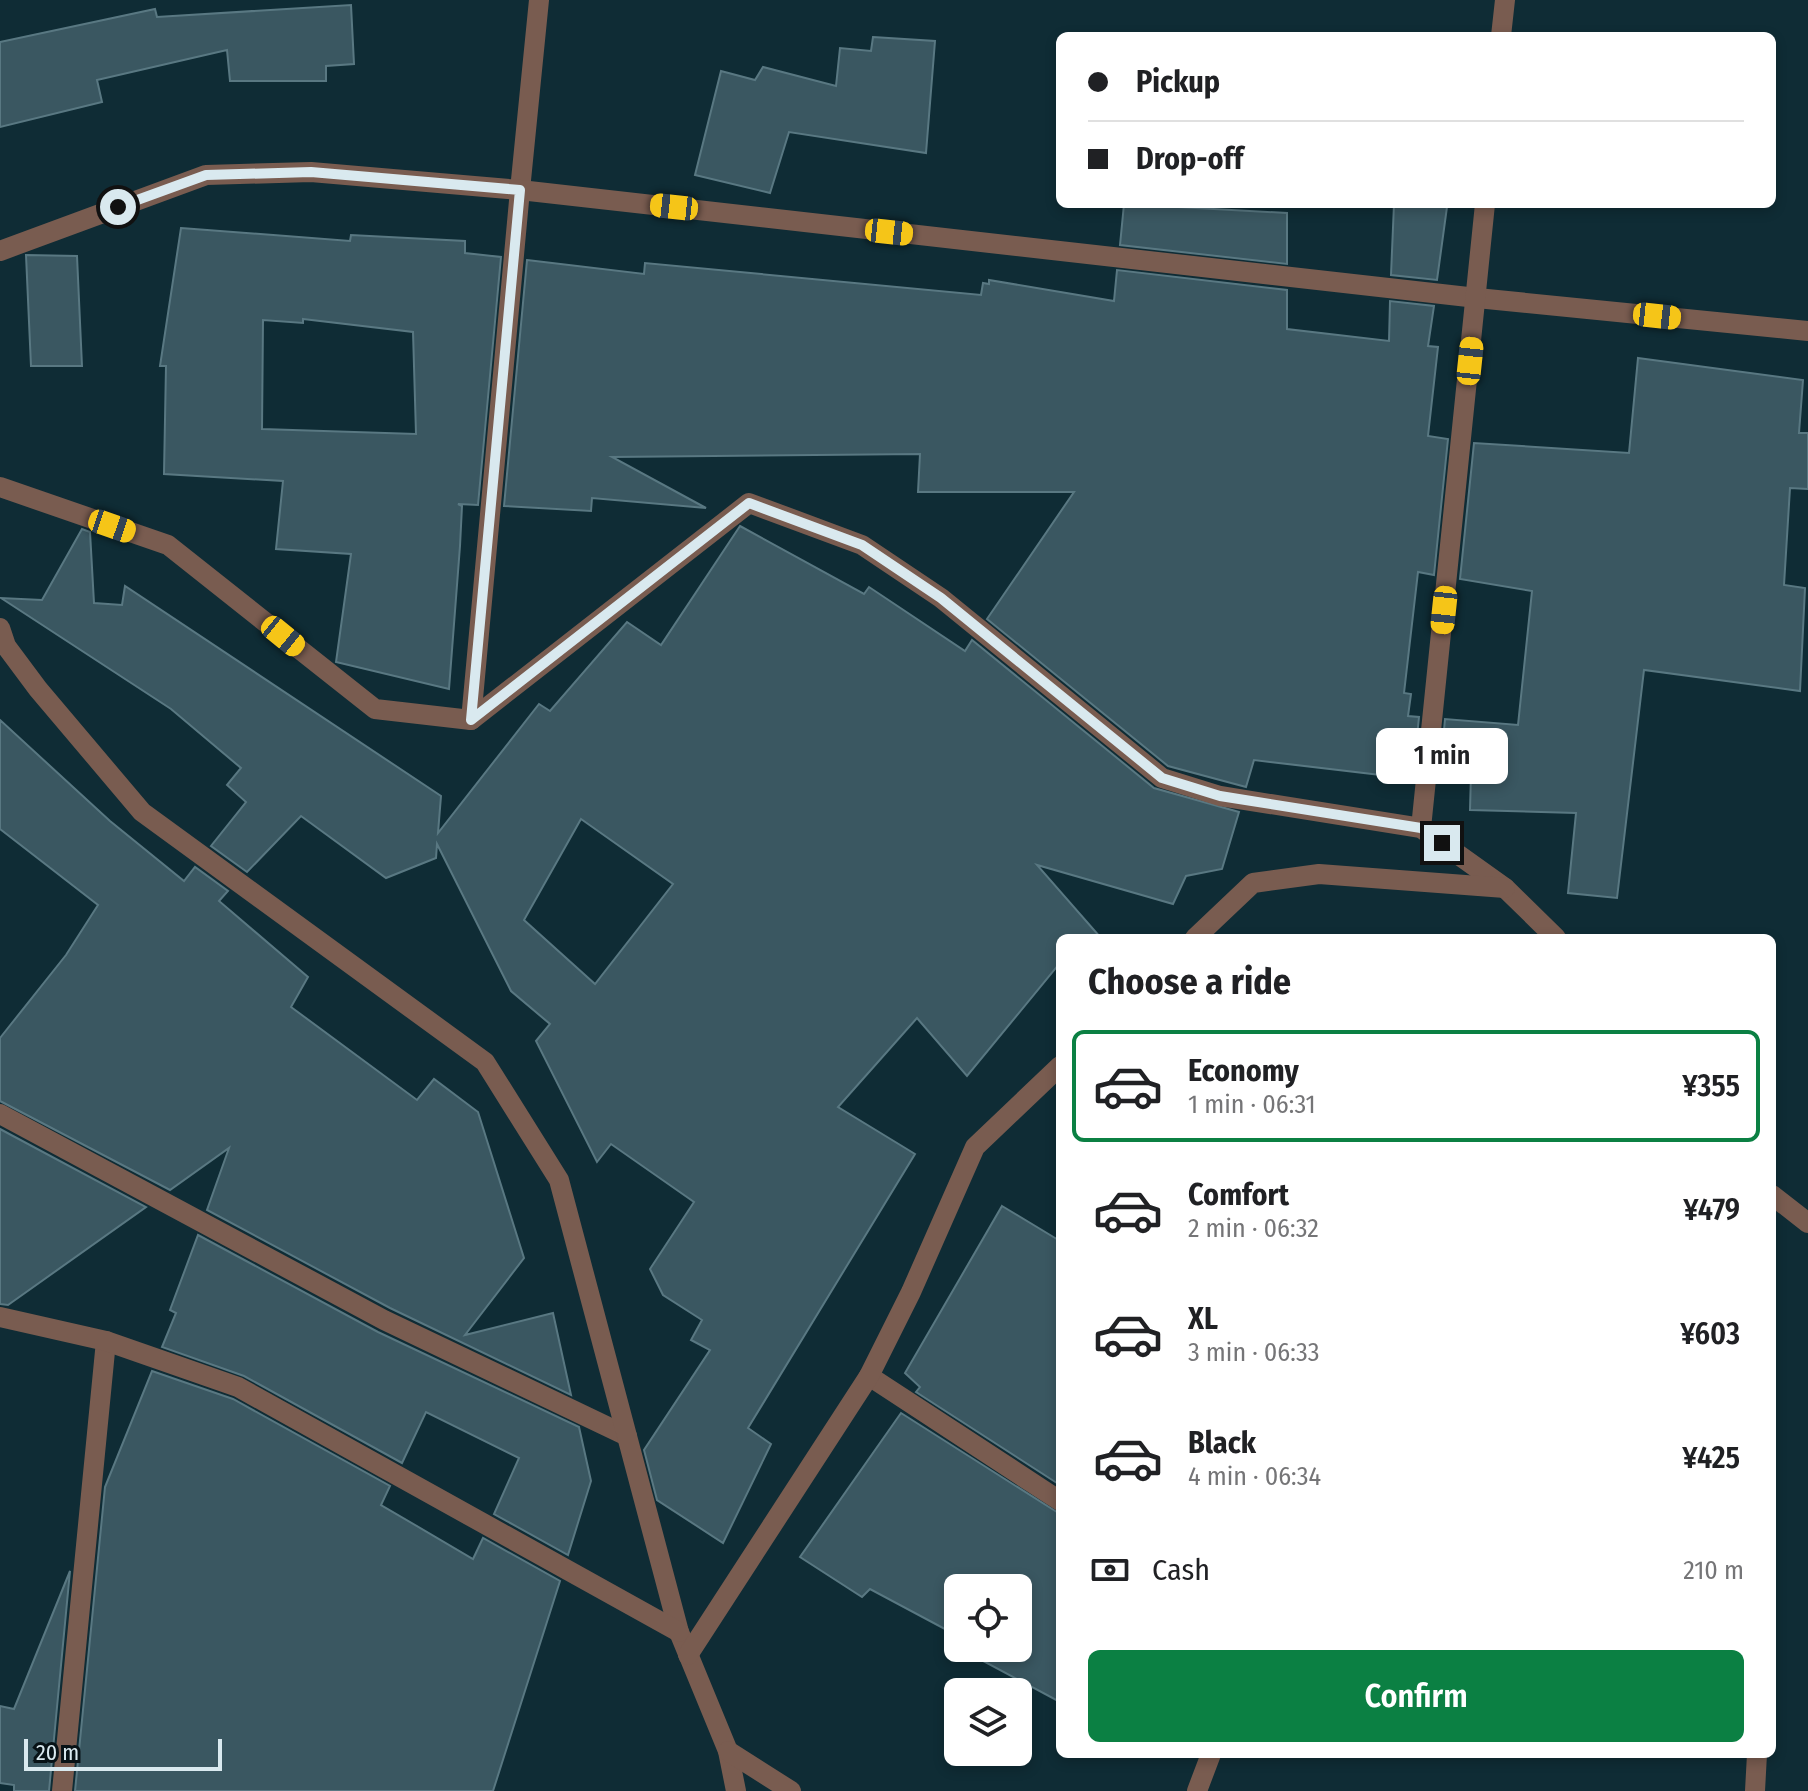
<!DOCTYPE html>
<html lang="en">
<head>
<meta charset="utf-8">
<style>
	body { margin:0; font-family:"Fira Sans Condensed",sans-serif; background:#f2f2f2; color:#202124; height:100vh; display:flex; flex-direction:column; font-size:30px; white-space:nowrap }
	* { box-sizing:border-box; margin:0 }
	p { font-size:26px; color:#757577 }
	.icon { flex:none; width:44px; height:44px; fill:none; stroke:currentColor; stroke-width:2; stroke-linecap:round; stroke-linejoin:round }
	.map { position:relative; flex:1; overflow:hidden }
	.details { position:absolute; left:1056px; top:934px; width:720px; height:824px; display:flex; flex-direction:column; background:#fff; border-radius:12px; box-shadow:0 4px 12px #0003 }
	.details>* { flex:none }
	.banner { position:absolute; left:1056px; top:32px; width:720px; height:176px; border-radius:12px; box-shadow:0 4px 12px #0003; display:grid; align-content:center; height:176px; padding:0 32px; background:#fff }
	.controls { position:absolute; left:944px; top:1574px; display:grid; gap:16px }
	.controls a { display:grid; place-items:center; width:88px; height:88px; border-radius:12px; background:#fff; box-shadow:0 4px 12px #0003; font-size:40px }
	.scale { position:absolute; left:24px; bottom:20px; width:198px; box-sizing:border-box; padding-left:8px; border:4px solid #d9e9ef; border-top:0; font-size:22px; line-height:28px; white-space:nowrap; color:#d9e9ef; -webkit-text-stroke:6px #071216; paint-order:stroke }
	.end { position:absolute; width:36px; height:36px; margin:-18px; border:10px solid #d9e9ef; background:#111; box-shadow:0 0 0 4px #111 }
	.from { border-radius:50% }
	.bubble { position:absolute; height:56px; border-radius:12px; background:#fff; box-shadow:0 4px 12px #0003; font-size:26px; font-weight:600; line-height:56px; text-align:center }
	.car { position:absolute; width:24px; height:48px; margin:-24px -12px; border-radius:10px; box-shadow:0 0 6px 2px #0007; background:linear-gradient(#f5c518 24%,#345 0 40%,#f5c518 0 76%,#345 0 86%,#f5c518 0) }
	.banner b { display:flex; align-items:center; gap:28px; height:76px; font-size:30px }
	.banner b+b { border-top:2px solid #e0e0e0 }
	.banner i { width:20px; height:20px; background:#202124 }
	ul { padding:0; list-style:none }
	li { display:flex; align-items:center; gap:24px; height:112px; margin:0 16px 12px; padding:0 16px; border:4px solid transparent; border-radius:12px }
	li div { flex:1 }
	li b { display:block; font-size:30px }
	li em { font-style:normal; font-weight:600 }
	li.active { border-color:#0b8043 }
	li>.icon { width:72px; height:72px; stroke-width:1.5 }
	h2 { padding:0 32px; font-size:36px; line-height:96px }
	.pay { display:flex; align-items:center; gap:20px; height:88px; padding:0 32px; font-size:30px }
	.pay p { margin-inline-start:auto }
	.cta { display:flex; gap:16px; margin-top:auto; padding:16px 32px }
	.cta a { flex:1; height:92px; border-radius:12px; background:#0b8043; color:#fff; font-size:32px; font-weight:600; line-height:92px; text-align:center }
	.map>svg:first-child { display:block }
</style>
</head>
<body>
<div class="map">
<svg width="1808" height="1791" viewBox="0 0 1808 1791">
	<rect width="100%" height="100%" fill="#0f2c35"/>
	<!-- building -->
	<g fill="#3a5761" stroke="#597882" stroke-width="2" fill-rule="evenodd">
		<polygon points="351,5 354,64 326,66 326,81 230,81 227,50 97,80 102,102 0,127 0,42 155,9 157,17"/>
		<polygon points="873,37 935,41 926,153 789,132 770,193 695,175 721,71 755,80 763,67 836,86 840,48 871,51"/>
		<polygon points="1124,204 1287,213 1287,264 1120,245"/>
		<polygon points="1394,204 1447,207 1437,280 1391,275"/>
		<path d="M181,228L350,241L351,235L465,241V253L501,257L478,505L458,504L462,506L460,546L449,689L336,662L351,554L276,549L283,481L164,474L166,366H160ZM303,319L413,332L416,434L262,429L263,320L303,323Z"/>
		<polygon points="26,255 77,256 82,366 31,366"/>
		<polygon points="527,260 644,274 645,263 981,295 983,283 989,284 989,280 1114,301 1117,270 1287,290 1287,329 1389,341 1390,301 1434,306 1428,346 1438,347 1428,436 1448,439 1434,575 1418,572 1404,693 1411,694 1408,716 1419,717 1413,775 1389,776 1254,760 1246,787 1168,766 987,619 1074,492 918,492 920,454 612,457 706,508 592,498 591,511 504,506"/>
		<polygon points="1638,358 1803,380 1799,433 1808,433 1808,489 1790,488 1784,585 1805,588 1800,691 1644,670 1617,898 1568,893 1576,813 1470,810 1471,773 1440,774 1445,719 1518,725 1532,591 1460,579 1474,443 1629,453"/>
		<path d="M740,526L864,594L869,587L965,651L972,640L1154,788L1239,812L1222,869L1186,876L1173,904L1037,865L1101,938H1060V963L967,1076L917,1018L838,1107L915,1154L748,1428L771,1444L723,1543L657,1500L644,1450L710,1350L691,1340L702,1320L663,1295L650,1269L694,1202L611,1144L597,1162L536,1041L550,1024L511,991L437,844L436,858L386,878L301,816L247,872L211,846L246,802L227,785L241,768L171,709L1,598L42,600L82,529L90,532L94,603L122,605L125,586L441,796L438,833L539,704L550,711L627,622L661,645ZM581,819L673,884L595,984L524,920Z"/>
		<polygon points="0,720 110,821 184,881 195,867 228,891 219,901 308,977 291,1007 417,1100 434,1079 478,1112 524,1258 465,1335 553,1313 571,1395 390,1308 207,1210 229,1148 170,1190 0,1101 0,1038 66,955 98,905 0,829"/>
		<polygon points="0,1129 146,1207 8,1305 0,1304"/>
		<polygon points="1002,1206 1060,1241 1060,1485 916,1392 920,1387 905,1373"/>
		<polygon points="198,1235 378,1332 579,1427 591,1481 568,1555 494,1514 519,1458 426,1412 402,1463 244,1376 162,1347 176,1313 170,1310"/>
		<polygon points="152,1371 233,1399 390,1486 381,1505 473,1559 483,1538 560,1581 493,1791 75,1791 105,1487"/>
		<polygon points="901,1413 1060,1514 1060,1702 959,1648 1018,1648 1018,1588 958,1588 958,1636 870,1589 862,1597 800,1557"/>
		<polygon points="70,1571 49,1791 14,1791 14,1785 0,1783 0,1706 14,1709"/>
	</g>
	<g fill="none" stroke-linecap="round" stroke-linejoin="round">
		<!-- service -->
		<g stroke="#795c50" stroke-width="20">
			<polyline points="471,720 520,190"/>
			<polyline points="0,1114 384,1320 627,1436"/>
			<polyline points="869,1376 1060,1501"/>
			<polyline points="62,1791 106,1341"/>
			<polyline points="1197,1791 1211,1754"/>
		</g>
		<!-- minor -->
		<g stroke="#795c50" stroke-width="20">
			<polyline points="1501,36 1505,0"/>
			<polyline points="520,190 539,0"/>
			<polyline points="0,251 206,175 311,172 520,190 1477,298 1808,331"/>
			<polyline points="0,487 168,545 375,709 471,720 749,503 862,545 941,598 1162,778 1220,796 1421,828 1505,888 1556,938"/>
			<polyline points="0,628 6,646 38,689 142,812 485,1062 559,1180 679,1632 728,1751 736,1791"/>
			<polyline points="1421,828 1485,204"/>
			<polyline points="1195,938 1253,883 1319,874 1505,888"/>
			<polyline points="1772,1195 1808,1223"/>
			<polyline points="0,1317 106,1341 238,1387 679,1632"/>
			<polyline points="688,1655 869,1376 911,1292 975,1147 1060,1066"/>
			<polyline points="728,1751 791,1791"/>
			<polyline points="1755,1791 1757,1754"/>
		</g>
	</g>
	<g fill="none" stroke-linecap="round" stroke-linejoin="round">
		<!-- route -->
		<polyline stroke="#d9e9ef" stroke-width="10" points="118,207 206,175 311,172 520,190 471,720 749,503 862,545 941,598 1162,778 1220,796 1421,828 1442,843"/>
	</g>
</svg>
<div class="controls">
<a><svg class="icon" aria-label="locate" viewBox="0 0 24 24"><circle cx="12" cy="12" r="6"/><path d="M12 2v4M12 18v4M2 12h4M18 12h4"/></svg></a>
<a><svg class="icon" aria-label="layers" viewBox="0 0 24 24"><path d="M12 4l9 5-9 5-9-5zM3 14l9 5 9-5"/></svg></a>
</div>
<div class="scale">20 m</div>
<i class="end from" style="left:118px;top:207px"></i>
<i class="end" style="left:1442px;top:843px"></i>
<div class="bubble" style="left:1376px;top:728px;width:132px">1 min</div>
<i class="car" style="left:674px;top:207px;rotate:276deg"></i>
<i class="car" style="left:889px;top:232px;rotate:96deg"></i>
<i class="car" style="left:1657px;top:316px;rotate:96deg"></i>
<i class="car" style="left:1470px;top:361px;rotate:6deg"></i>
<i class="car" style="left:112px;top:526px;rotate:109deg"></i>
<i class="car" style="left:1444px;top:610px;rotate:186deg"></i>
<i class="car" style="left:283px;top:636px;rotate:129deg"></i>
<div class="banner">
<b><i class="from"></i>Pickup</b>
<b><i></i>Drop-off</b>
</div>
<section class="details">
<h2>Choose a ride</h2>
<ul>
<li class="active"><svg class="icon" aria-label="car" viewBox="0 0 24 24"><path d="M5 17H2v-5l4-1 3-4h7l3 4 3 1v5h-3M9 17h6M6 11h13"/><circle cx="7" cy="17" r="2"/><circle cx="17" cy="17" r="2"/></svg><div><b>Economy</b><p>1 min · 06:31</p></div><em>¥355</em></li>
<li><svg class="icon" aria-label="car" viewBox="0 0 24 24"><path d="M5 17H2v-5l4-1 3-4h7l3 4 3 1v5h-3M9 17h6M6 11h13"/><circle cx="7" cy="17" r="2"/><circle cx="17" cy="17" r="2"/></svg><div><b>Comfort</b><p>2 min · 06:32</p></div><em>¥479</em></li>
<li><svg class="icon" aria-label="car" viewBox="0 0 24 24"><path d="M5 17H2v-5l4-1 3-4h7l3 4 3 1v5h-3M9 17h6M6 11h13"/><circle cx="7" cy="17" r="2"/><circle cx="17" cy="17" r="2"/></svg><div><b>XL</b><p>3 min · 06:33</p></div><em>¥603</em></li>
<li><svg class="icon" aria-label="car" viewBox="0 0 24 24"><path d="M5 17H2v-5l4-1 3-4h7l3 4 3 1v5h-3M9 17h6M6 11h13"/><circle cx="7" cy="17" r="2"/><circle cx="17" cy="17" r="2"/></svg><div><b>Black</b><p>4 min · 06:34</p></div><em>¥425</em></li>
</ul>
<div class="pay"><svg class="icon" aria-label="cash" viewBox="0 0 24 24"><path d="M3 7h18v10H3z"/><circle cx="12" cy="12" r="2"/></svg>Cash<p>210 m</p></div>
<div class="cta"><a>Confirm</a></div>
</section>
</div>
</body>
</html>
